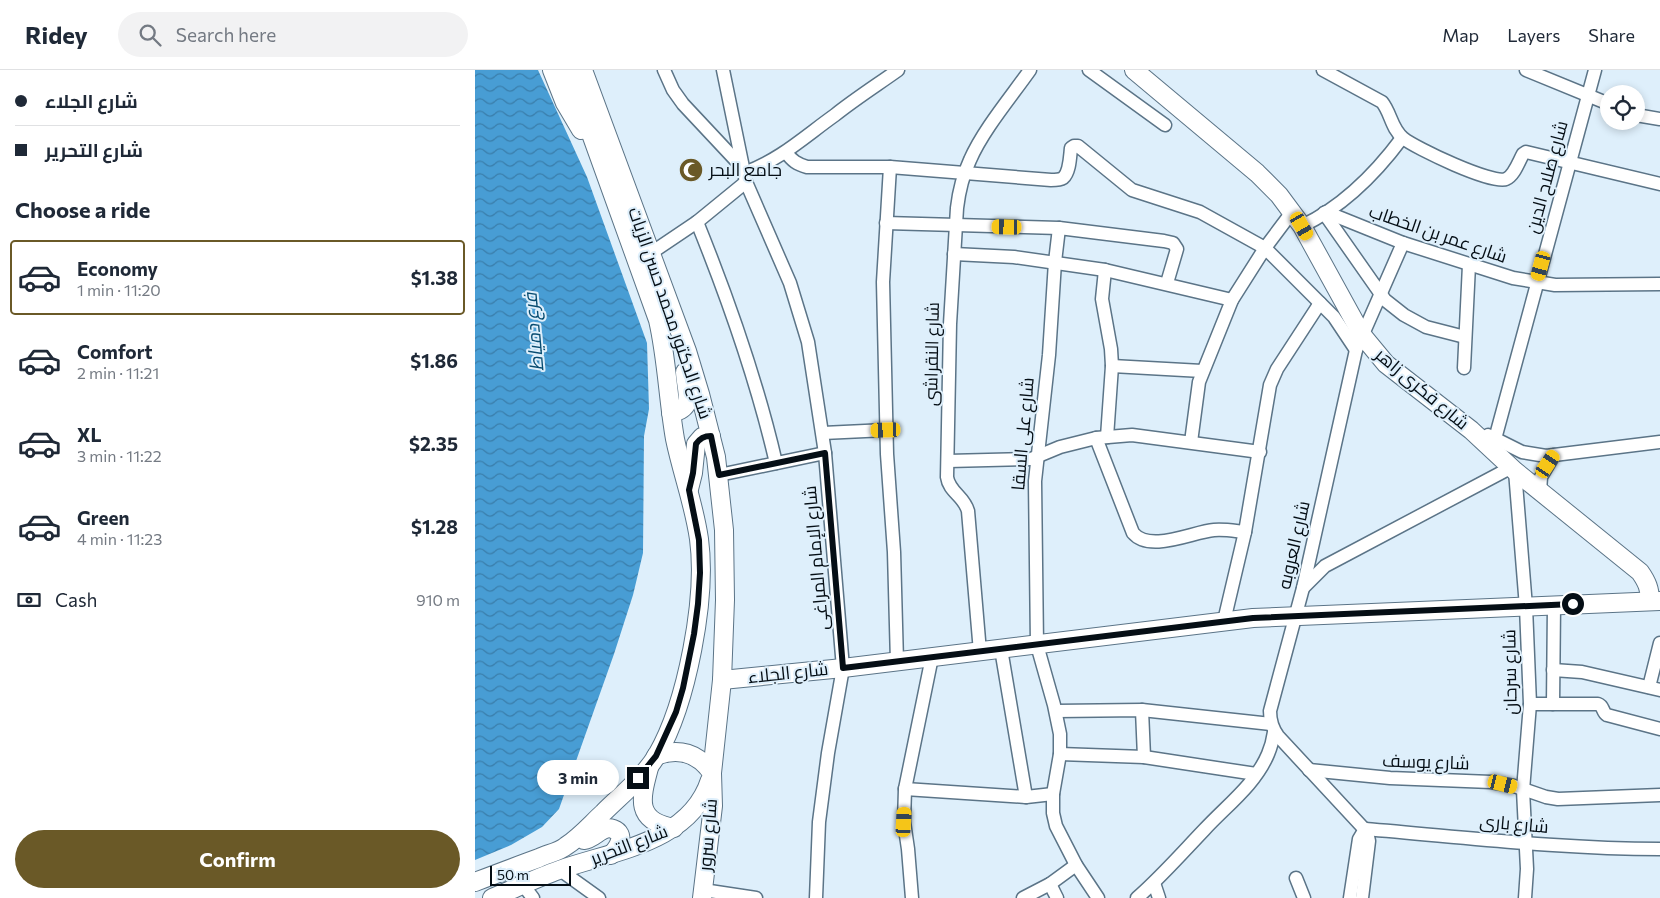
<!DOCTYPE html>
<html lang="en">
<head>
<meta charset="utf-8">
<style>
	body { margin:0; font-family:Commissioner,Cairo,sans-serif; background:#f2f2f3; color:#1f2937; height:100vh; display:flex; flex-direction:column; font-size:19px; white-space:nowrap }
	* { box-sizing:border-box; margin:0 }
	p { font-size:16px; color:#747a83 }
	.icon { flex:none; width:28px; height:28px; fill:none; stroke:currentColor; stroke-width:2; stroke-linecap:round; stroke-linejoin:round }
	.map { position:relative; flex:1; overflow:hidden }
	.details { display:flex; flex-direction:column; background:#fff; width:475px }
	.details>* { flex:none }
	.hud { display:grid; align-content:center; height:110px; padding:0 15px; background:#fff }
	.buttons { position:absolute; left:1125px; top:15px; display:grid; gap:10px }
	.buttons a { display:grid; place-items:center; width:45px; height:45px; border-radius:50%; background:#fff; box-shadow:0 2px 8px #0003; font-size:25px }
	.scale { position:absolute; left:15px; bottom:12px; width:81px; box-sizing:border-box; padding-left:5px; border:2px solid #050e15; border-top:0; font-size:14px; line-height:18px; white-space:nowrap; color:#050e15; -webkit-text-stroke:4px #deeffb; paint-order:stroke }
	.end { position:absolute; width:22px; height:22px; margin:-11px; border:6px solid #050e15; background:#fff; box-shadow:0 0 0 2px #fff }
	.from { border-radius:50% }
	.bubble { position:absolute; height:35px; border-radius:18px; background:#fff; box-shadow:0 2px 8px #0003; font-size:16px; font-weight:700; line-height:35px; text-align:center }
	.car { position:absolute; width:15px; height:30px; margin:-15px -8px; border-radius:6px; box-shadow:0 0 4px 1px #0007; background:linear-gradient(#f5c518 24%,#345 0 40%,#f5c518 0 76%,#345 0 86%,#f5c518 0) }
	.hud b { display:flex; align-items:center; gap:18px; height:48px; font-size:19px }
	.hud b+b { border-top:1px solid #e0e1e3 }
	.hud i { width:12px; height:12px; background:#1f2937 }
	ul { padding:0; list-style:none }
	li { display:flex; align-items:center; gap:15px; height:75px; margin:0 10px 8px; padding:0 5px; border:2px solid transparent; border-radius:5px }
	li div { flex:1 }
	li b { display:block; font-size:19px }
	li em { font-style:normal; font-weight:700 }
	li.active { border-color:#6a5927 }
	li>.icon { width:45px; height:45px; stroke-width:1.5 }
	h2 { padding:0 15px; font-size:22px; line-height:60px }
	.pay { display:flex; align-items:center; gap:12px; height:55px; padding:0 15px; font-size:19px }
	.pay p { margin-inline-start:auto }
	.cta { display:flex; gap:10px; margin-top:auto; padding:10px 15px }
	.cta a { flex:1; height:58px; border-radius:30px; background:#6a5927; color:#fff; font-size:20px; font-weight:700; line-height:58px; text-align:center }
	header { display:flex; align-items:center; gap:30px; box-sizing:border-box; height:70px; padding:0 25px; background:#fff; border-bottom:1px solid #e0e1e3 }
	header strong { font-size:24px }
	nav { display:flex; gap:28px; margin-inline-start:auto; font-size:18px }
	.search { width:350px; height:45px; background:#f2f2f3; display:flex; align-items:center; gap:12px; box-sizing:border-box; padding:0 18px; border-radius:28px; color:#747a83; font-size:19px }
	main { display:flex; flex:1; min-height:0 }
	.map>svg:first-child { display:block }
</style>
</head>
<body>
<header>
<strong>Ridey</strong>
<div class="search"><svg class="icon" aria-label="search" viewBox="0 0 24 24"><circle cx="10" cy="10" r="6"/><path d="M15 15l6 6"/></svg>Search here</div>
<nav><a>Map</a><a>Layers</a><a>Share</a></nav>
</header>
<main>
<section class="details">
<div class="hud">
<b><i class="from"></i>شارع الجلاء</b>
<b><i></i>شارع التحرير</b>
</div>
<h2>Choose a ride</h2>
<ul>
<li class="active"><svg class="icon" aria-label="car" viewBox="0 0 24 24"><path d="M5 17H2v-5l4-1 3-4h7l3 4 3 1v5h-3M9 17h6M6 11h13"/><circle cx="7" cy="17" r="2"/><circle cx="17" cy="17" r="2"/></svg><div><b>Economy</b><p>1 min · 11:20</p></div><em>$1.38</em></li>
<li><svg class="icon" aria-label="car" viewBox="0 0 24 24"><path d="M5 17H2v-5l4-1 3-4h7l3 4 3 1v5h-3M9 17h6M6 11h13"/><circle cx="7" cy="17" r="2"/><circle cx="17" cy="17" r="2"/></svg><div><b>Comfort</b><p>2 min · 11:21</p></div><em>$1.86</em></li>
<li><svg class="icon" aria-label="car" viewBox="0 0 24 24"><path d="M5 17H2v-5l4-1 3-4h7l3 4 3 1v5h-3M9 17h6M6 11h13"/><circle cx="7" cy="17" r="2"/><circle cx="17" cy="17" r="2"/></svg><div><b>XL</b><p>3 min · 11:22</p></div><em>$2.35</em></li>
<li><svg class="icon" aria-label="car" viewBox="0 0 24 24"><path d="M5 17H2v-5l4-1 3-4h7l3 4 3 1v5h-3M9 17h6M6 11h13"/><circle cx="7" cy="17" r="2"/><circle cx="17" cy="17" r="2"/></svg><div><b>Green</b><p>4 min · 11:23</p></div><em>$1.28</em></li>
</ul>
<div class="pay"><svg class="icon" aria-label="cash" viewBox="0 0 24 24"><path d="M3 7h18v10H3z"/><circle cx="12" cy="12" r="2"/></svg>Cash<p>910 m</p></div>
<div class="cta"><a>Confirm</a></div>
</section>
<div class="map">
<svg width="1185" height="828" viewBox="0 0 1185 828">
	<defs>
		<pattern id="water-waves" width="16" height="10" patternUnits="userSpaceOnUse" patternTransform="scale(1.25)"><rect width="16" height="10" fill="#489dd4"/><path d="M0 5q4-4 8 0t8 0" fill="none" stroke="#3a7eab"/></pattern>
	</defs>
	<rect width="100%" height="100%" fill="#deeffb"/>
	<!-- water -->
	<polygon fill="url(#water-waves)" points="0,0 63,0 112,107 172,273 174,339 169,366 168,483 158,525 139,584 84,739 67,757 36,775 0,790"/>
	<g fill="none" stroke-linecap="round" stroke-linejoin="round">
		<!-- street casing -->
		<g stroke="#5b7487" stroke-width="15">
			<g id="street">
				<polyline points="189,0 198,20 208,34 267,97"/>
				<polyline points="248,0 271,112 315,213 333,272 350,383 368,598 353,683 344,752 341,828"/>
				<polyline points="614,0 690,55"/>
				<path d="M848,0L907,32C916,43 916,58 928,68C940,78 1018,115 1031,109C1039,106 1044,91 1048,84L1051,82L1185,114"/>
				<polyline points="1051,0 1134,34"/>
				<polyline points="1161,45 1185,49"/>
				<path d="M311,82C317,91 322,94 332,97H415L576,110C580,110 585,110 588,108C595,102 595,86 596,78L599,76H603L657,120L725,142L790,178L859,247L881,280"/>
				<polyline points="415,97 408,212 412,384 419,482 422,592"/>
				<path d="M269,103C305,90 329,67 360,45C380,29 402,15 423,0"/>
				<polyline points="851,142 928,173 1038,208 1080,215 1185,214"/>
				<polyline points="849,143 910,230 929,245 951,257 990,267"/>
				<path d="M222,152C254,231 282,311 301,393"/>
				<polyline points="411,153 584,158 689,171 698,173 702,179 692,213"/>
				<path d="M827,156C867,137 901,103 927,68"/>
				<polyline points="584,158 580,192 574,285 560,411 562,575 579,635 585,664 585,684 578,724 578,743 581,756 601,795 623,828"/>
				<polyline points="176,183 222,152 271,112"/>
				<polyline points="479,184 539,187 630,200 757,230"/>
				<polyline points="630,200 627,229 636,279 637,296 632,367"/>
				<polyline points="637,296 727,301"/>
				<polyline points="989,298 994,195"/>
				<polyline points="348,363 411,360"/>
				<polyline points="1013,365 1047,382 1071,386 1185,372"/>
				<path d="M621,368L658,463C675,483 717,462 739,460C749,459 760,461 770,462"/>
				<polyline points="1020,369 1120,0"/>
				<polyline points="716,372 724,312 757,230 790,178 817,142"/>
				<polyline points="473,391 556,389 585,377 621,368 657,365 785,382"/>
				<polyline points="1040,401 1051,537 1055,634 1048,720 1052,799 1050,828"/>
				<polyline points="244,405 350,383"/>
				<polyline points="1065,421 1066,407 1079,385"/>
				<polyline points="828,518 850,496 1037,397"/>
				<polyline points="749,551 770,462 795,315 802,299 845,233"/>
				<polyline points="526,579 551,727"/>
				<path d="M505,582L493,441C489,426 474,422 472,407L475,254L482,138C484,121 488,105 495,90C508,60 536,27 555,0"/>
				<polyline points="1078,600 1107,602 1185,620"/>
				<polyline points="1174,617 1185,573"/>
				<path d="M1055,634H1123C1129,636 1127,642 1132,645L1185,659"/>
				<polyline points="1078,634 1079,535"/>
				<polyline points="667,640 669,687"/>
				<polyline points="581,641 667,640 796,654"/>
				<polyline points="585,684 669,687 781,704"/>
				<polyline points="834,700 915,708 1016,712 1039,716 1071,727 1083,729 1185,725"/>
				<polyline points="430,719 551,727 578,724"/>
				<path d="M890,759C988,767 1086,779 1185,779"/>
				<polyline points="85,800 124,828"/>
				<polyline points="821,808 829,828"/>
				<polyline points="679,813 684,828"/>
				<polyline points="575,814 582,828"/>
				<polyline points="48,815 58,828"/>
				<polyline points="228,820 281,828"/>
				<polyline points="437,828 433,779 429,752 430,719 457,587"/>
				<polyline points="548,828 575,814 601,795"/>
				<path d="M662,828C686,807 707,783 729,760C751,736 780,715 793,684C796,677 798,669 799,662"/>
				<polyline points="875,828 884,769 890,759"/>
				<path d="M887,828L894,771L892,762L803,666C797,658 795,651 795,641L828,518L881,280L928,173"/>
			</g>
		</g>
		<!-- secondary casing -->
		<g stroke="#5b7487" stroke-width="20">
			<g id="secondary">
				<polyline points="77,0 90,33 106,60"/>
				<polyline points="108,0 212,281 225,324 241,387 249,460 250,530 247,610 237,703 238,736 227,828"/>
				<path d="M659,0L782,103L804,125L827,156L887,265L911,294L996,360L1040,401L1165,502C1172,512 1175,519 1175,531"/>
				<path d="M196,343C221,338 211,322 210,302"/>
				<polyline points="214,419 218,403 221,374 227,367 236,366"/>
				<polyline points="247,610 368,598 778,548 1185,531"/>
				<path d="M181,686C204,677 223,683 237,703"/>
				<path d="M174,698C166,728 159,751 199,758"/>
				<path d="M109,770C120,769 127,755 138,759C152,764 143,778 136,785"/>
				<path d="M0,812C21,804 42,796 64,788C72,784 84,782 91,776C105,767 116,754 128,743C146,725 169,707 182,685C212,633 232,528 224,469C219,434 207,403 200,369C193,329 192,289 183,250L93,0"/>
				<path d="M17,828C39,819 61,808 84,800C137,781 215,773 235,710"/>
			</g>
		</g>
		<!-- street -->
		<use href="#street" stroke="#fff" stroke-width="12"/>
		<!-- secondary -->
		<use href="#secondary" stroke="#fff" stroke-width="18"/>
	</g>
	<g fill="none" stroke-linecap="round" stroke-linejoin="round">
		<!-- route -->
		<path stroke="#050e15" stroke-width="6" d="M163,708L181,686L201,642L208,618L219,564L223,534L225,503L224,470L214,420L218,403L221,374C225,368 229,366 236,366L244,405L350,383L368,598L778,548L1098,534"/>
	</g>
	<!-- icons -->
	<defs>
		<g id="mosque-disc" transform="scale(1.25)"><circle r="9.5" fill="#6a5927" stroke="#deeffb"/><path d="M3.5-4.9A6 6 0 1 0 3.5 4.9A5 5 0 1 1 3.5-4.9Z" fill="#fff"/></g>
	</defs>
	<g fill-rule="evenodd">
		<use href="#mosque-disc" x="216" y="100"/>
	</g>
	<g text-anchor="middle" stroke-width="4" stroke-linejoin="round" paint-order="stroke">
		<!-- poi labels -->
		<g font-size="18" fill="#050e15" stroke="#deeffb" text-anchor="start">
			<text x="234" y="106">جامع البحر</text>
		</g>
		<!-- street labels -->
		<g font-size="18" fill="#050e15" stroke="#deeffb">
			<text transform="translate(1072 107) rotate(-75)" y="6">شارع صلاح الدين</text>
			<text transform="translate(963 164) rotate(19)" y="6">شارع عمر بن الخطاب</text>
			<text transform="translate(195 243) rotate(71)" y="6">شارع الدكتور محمد حسن الزيات</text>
			<text transform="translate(457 284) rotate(-89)" y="6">شارع النقراشى</text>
			<text transform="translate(947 319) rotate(40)" y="6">شارع فكرى زاهر</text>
			<text transform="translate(548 364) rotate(-85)" y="6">شارع على السقا</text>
			<text transform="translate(819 475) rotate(-77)" y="6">شارع العروبه</text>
			<text transform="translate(341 488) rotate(-95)" y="6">شارع الإمام المراغى</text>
			<text transform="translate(1035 602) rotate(-91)" y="6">شارع سرحان</text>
			<text transform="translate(313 603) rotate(-6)" y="6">شارع الجلاء</text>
			<text transform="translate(951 692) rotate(2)" y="6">شارع يوسف</text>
			<text transform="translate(1039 754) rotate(5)" y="6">شارع بارى</text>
			<text transform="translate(233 765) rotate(-85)" y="6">شارع سرور</text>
			<text transform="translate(154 775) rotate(-21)" y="6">شارع التحرير</text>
		</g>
		<!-- water labels -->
		<g font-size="19" font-style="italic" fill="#064b70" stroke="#deeffb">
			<text transform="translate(58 262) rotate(-95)" y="7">فرع دمياط</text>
		</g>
	</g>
</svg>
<div class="buttons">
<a><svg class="icon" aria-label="locate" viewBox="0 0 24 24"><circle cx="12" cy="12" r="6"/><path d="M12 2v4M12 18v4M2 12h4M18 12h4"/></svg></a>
</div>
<div class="scale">50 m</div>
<i class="end from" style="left:1098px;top:534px"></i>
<i class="end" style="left:163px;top:708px"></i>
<div class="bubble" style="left:62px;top:690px;width:82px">3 min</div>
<i class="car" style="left:827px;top:156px;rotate:150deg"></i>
<i class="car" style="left:532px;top:157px;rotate:271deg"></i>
<i class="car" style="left:1066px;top:196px;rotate:195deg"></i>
<i class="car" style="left:411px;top:360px;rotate:268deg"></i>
<i class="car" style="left:1073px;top:394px;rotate:34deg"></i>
<i class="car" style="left:1028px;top:714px;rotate:104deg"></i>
<i class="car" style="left:429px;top:752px;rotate:3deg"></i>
</div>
</main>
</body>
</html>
